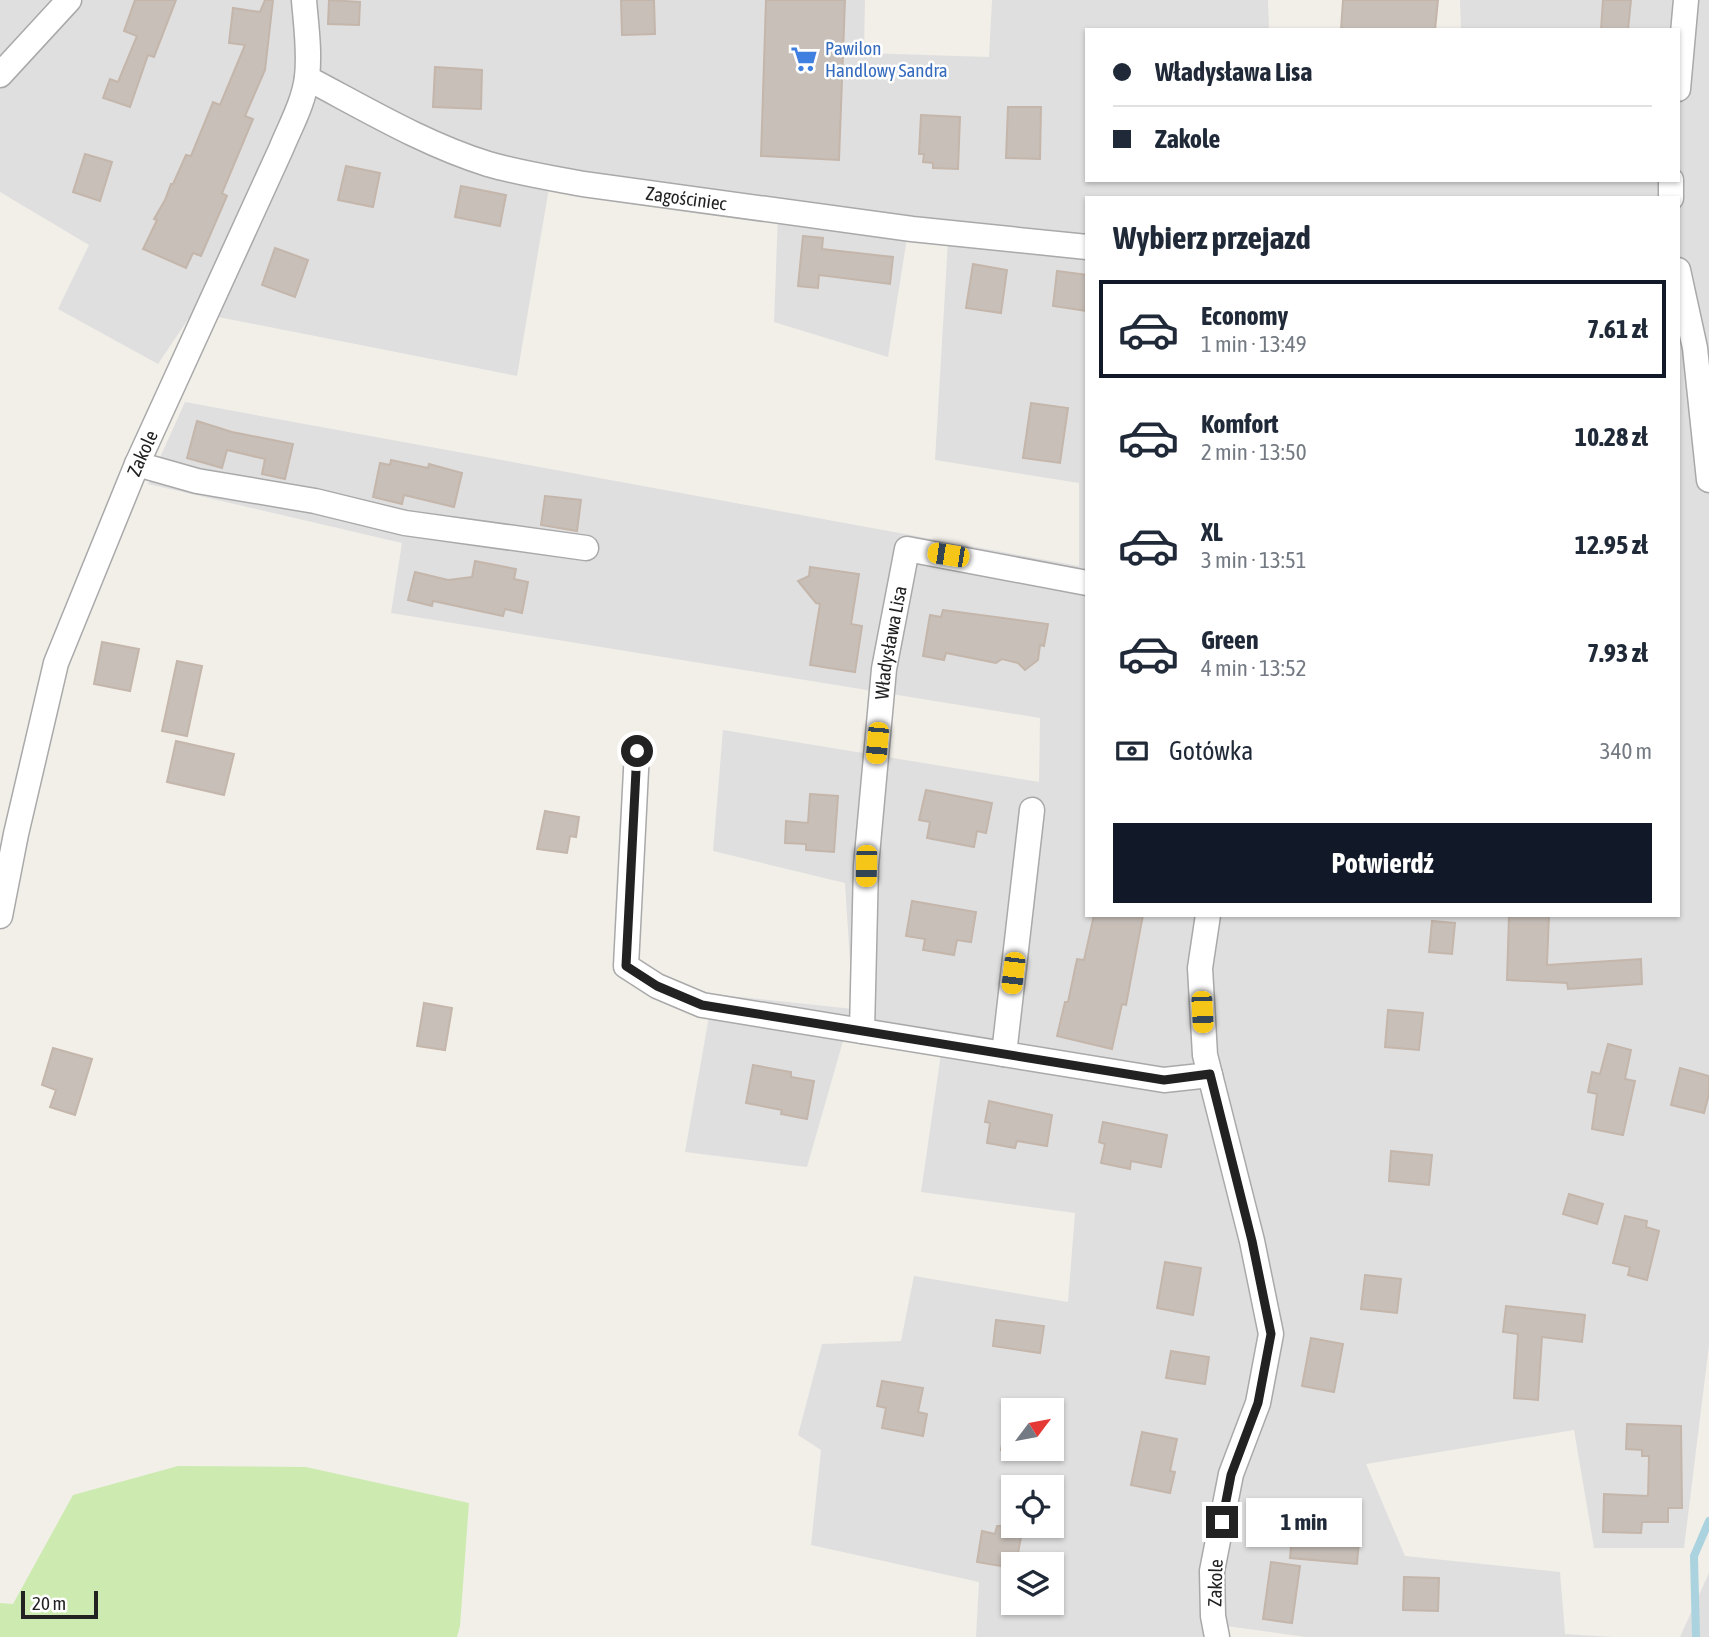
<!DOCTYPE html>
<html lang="pl">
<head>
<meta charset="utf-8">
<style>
	body { margin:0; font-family:"Asap Condensed",sans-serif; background:#f2f2f3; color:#1f2937; height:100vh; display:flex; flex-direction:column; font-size:26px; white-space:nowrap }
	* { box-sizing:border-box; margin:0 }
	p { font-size:23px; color:#747a83 }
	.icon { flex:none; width:38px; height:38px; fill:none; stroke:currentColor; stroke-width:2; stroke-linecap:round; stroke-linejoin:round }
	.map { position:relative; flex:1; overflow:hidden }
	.drawer { position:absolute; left:1085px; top:196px; width:595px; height:721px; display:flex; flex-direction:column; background:#fff; border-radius:0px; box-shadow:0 2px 5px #0004 }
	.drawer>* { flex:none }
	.top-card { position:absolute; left:1085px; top:28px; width:595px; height:154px; border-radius:0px; box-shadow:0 2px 5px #0004; display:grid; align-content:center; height:154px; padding:0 28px; background:#fff }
	.needle { width:46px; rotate:58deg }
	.fabs { position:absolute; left:1001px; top:1398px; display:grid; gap:14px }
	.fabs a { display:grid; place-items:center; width:63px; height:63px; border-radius:0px; background:#fff; box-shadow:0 2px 5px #0004; font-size:35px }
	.scale { position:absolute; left:21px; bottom:18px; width:77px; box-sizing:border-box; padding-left:7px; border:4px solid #222; border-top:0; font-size:19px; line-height:24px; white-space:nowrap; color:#222; -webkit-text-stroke:5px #fff; paint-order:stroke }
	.end { position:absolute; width:32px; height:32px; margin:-16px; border:9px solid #222; background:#fff; box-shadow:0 0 0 4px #fff }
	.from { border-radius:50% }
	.bubble { position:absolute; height:49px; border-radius:0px; background:#fff; box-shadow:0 2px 5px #0004; font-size:23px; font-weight:700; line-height:49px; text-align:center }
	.car { position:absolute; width:21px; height:42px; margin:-21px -10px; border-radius:9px; box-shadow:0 0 5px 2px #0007; background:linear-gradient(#f5c518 24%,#345 0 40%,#f5c518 0 76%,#345 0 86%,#f5c518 0) }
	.top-card b { display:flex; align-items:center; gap:24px; height:66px; font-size:26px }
	.top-card b+b { border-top:2px solid #e0e1e3 }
	.top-card i { width:18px; height:18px; background:#1f2937 }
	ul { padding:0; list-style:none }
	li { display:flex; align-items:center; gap:21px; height:98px; margin:0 14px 10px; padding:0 14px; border:4px solid transparent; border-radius:0px }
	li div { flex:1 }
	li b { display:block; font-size:26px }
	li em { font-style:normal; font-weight:700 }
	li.current { border-color:#111827 }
	li>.icon { width:63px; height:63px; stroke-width:1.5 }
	h2 { padding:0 28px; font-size:32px; line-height:84px }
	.pay { display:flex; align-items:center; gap:18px; height:77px; padding:0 28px; font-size:26px }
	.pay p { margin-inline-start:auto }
	.primary-button { display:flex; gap:14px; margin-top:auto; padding:14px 28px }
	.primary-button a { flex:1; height:80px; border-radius:0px; background:#111827; color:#fff; font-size:28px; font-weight:700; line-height:80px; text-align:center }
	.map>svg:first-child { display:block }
</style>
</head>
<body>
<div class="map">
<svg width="1709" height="1637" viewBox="0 0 1709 1637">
	<rect width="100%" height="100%" fill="#f2efe9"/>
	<!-- residential -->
	<g fill="#e0dfdf" fill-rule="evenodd">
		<path d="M0,0H865L864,53L989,57L992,0H1268L1269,30H1087V180H1678V30H1461L1460,0H1709V1345L1684,1548H1594L1574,1430L1366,1464L1405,1556L1560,1572L1565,1634L1613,1637H1306L1226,1626L1227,1637H976L979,1582L811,1545L821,1450L798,1435L822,1344L901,1341L914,1276L1068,1302L1075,1213L921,1192L941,1054L843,1041L807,1167L685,1152L713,994L853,1009L845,883L713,851L723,730L1039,782L1040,718L391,613L402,543L148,484L185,402L1079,566V483L935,460L948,241L907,238L888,357L774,322L778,214L549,188L517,376L193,312L158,364L58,309L89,245L0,192ZM1087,198H1678V915H1087ZM1013,1410H1052V1449H1013ZM1013,1488H1052V1526H1013ZM1013,1564H1052V1603H1013Z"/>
		<polygon points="1709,1573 1709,1637 1680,1637"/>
	</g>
	<!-- grass -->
	<polygon fill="#cdebb0" points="178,1466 306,1467 469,1503 460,1626 457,1637 0,1637 0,1603 13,1604 73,1495"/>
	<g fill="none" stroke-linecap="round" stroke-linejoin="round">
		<!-- stream -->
		<polyline stroke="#aad3df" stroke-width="8" points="1696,1637 1694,1556 1709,1521"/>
	</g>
	<!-- building -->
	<g fill="#c7bfb8" stroke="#c4b6ab" stroke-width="2">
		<polygon points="135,0 176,0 154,57 148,55 130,107 103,98 110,79 118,82 137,36 124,31"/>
		<polygon points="265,0 273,0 265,70 245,116 253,119 222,193 227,196 201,256 193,253 186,268 143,249 157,220 154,219 165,200 171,184 173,184 186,155 191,156 213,102 220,105 245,45 229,43 233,8 260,12"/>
		<polygon points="329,0 360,2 359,25 328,24"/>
		<polygon points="621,0 654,0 655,34 622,35"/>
		<polygon points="766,0 845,0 839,160 761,156"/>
		<polygon points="1343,0 1438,0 1435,30 1341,30"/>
		<polygon points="1603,0 1631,0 1628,30 1601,30"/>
		<polygon points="435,67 482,70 481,109 433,107"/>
		<polygon points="1008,107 1041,107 1040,159 1006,158"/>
		<polygon points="921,115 960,117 958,169 933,168 933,163 923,162 924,154 919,154"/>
		<polygon points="85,154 112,162 100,201 73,192"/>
		<polygon points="346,166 380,173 373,207 338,200"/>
		<polygon points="461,186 506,195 500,226 455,217"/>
		<polygon points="803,236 823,238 822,249 893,257 890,284 819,275 818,288 798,286"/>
		<polygon points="275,248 308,260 295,297 262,285"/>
		<polygon points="973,264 1007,270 1001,313 966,308"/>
		<polygon points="1057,271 1087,275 1087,311 1053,306"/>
		<polygon points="1031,403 1068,408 1060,463 1023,458"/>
		<polygon points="197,421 232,432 293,444 285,479 262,474 265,459 227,450 222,468 187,458"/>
		<polygon points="391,460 428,468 429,464 462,473 454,507 404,495 402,504 373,497 380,463 390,465"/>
		<polygon points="545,496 581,500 577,531 541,525"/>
		<polygon points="475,561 516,569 514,579 528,582 522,613 505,609 503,616 433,601 432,606 408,600 415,572 448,580 472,577"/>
		<polygon points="810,567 859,574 851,624 862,626 855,672 810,665 820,604 816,603 798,581 809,576"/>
		<polygon points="943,610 1048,624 1044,646 1040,645 1038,660 1025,670 1018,663 1002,659 996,663 946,653 944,660 923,656 930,615 941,617"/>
		<polygon points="102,642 139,649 130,691 94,684"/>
		<polygon points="177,661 202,666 187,736 162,731"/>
		<polygon points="176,741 234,754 224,795 167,782"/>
		<polygon points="926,790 992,803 986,833 977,831 974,847 927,838 930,822 919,820"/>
		<polygon points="810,794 838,796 834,852 806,850 806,844 785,843 786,821 808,823"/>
		<polygon points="545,811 579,817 576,837 570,836 567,853 537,849"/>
		<polygon points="912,901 976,912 971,942 957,940 954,955 923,950 925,939 906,936"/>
		<polygon points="1094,915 1143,915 1126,1005 1122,1004 1112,1049 1057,1036 1065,1002 1068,1002 1077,959 1084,960"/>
		<polygon points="1509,915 1549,915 1547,965 1641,959 1642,984 1568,989 1567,983 1507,980"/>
		<polygon points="1432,921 1455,923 1452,954 1429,952"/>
		<polygon points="424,1003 452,1008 445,1050 417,1046"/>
		<polygon points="1388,1010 1423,1013 1419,1050 1385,1047"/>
		<polygon points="1608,1044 1631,1050 1625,1079 1635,1081 1623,1135 1592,1129 1597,1094 1588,1092 1592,1072 1600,1074"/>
		<polygon points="53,1048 92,1059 75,1115 50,1107 56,1090 42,1085"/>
		<polygon points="753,1065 791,1072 791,1077 814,1081 807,1119 781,1114 782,1110 746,1103"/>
		<polygon points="1680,1068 1709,1076 1709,1094 1704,1113 1671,1105"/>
		<polygon points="989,1101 1052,1115 1047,1146 1017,1141 1015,1148 987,1143 990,1123 985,1122"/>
		<polygon points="1103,1122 1167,1135 1161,1167 1131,1161 1130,1169 1101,1163 1105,1144 1099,1142"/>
		<polygon points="1391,1151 1432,1155 1429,1185 1389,1181"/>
		<polygon points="1569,1194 1603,1204 1597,1224 1563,1214"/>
		<polygon points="1625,1216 1647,1221 1646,1227 1659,1231 1647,1280 1628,1275 1630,1267 1613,1263"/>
		<polygon points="1165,1262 1201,1268 1193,1315 1157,1308"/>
		<polygon points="1365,1275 1401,1279 1397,1313 1361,1309"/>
		<polygon points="1506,1306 1585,1315 1582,1342 1542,1337 1538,1400 1514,1398 1518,1334 1503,1332"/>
		<polygon points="996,1320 1044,1326 1040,1353 993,1346"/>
		<polygon points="1311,1338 1343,1344 1334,1392 1302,1386"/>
		<polygon points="1171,1351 1209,1357 1205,1384 1166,1378"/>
		<polygon points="882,1381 923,1388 918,1412 927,1414 923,1436 882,1428 886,1408 877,1406"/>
		<polygon points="1008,1410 1013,1411 1013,1449 1052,1449 1052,1418 1062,1419 1055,1459 1001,1450"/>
		<polygon points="1627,1424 1681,1426 1682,1508 1668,1508 1668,1522 1642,1522 1641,1533 1603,1532 1604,1494 1648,1496 1649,1456 1642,1456 1642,1450 1626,1449"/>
		<polygon points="1142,1432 1177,1439 1170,1471 1175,1472 1170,1493 1131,1485"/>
		<polygon points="997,1526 1023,1526 1016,1564 1013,1564 1013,1568 977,1562 982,1531 995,1534"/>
		<polygon points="1292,1535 1359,1541 1357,1564 1290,1558"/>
		<polygon points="1271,1562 1300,1566 1292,1623 1263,1619"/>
		<polygon points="1404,1577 1439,1578 1438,1611 1403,1610"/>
	</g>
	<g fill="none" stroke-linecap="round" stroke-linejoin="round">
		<!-- minor casing -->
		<g stroke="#a9a9a9" stroke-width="27">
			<g id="minor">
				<polyline points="0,75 69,0"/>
				<path id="s1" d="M307,78C366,109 424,144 488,164C519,173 551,178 583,184L912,229L1087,247"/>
				<polyline points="1678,89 1686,0"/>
				<polyline points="1671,180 1671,198"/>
				<polyline points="1678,270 1695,348 1709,480"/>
				<polyline points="137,464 197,481 315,501 405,523 586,548"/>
				<polyline points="637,751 626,966 657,986 702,1005 1164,1080 1210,1075"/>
				<polyline points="1208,915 1200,968 1205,1055 1252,1241 1271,1334 1258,1403 1231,1474 1212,1571 1213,1616 1217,1637"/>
				<path id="s2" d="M0,916L16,834L56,663L137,464L281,149C290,127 304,102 307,77C310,52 306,25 304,0"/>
				<path id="s3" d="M862,1031L866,866L884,669L907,549L1087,583"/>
				<polyline points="1004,1054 1032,810"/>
			</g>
		</g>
		<!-- minor -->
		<use href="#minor" stroke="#fff" stroke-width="24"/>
	</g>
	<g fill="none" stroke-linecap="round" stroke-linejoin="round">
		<!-- route -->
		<polyline stroke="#222" stroke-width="9" points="637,751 626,966 657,986 702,1005 1164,1080 1210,1074 1252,1241 1271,1334 1258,1403 1231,1475 1222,1522"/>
	</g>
	<!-- icons -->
	<defs>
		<g id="supermarket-bare" transform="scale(2.1)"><path d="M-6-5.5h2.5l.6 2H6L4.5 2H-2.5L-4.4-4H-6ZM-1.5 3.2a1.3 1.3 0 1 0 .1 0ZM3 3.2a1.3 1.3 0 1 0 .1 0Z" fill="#3f7fe0" stroke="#fff" stroke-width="2.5" paint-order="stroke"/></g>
	</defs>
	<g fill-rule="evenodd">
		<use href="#supermarket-bare" x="804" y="59"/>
	</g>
	<g text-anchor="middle" stroke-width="5" stroke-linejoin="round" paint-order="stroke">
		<!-- shop labels -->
		<g font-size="19" fill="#366cbe" stroke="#fff" text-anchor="start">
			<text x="825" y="55">Pawilon<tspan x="825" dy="22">Handlowy Sandra</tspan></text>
		</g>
		<!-- street labels -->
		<g font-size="19" fill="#222" stroke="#fff">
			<text dy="7" stroke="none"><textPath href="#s1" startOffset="402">Zagościniec</textPath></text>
			<text dy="7" stroke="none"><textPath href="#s2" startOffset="486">Zakole</textPath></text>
			<text dy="7" stroke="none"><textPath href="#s3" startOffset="390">Władysława Lisa</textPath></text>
			<text transform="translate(1215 1583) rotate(-88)" y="7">Zakole</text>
		</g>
	</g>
</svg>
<div class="fabs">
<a><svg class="needle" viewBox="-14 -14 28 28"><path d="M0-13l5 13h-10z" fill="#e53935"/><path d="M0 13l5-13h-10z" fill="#747a83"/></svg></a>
<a><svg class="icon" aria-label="locate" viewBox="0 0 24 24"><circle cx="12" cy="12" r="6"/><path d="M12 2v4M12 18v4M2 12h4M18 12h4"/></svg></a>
<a><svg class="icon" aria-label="layers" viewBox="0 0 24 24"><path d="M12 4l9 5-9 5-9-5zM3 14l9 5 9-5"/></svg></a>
</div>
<div class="scale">20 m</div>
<i class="end from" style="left:637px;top:751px"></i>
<i class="end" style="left:1222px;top:1522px"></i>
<div class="bubble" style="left:1246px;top:1498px;width:116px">1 min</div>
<i class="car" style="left:948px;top:555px;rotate:279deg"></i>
<i class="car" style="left:877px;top:743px;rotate:185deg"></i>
<i class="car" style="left:866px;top:866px;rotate:181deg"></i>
<i class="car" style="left:1013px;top:973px;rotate:187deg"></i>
<i class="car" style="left:1202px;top:1012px;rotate:177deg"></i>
<div class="top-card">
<b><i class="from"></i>Władysława Lisa</b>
<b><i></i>Zakole</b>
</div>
<section class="drawer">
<h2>Wybierz przejazd</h2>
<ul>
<li class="current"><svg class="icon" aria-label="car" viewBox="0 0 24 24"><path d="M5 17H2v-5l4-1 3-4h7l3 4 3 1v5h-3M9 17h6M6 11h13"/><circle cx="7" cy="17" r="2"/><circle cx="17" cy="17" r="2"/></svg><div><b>Economy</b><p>1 min · 13:49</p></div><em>7.61 zł</em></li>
<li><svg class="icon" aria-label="car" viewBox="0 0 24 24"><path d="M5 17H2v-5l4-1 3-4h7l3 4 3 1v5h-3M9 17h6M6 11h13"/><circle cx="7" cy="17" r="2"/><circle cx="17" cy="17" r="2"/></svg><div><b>Komfort</b><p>2 min · 13:50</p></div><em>10.28 zł</em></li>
<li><svg class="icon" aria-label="car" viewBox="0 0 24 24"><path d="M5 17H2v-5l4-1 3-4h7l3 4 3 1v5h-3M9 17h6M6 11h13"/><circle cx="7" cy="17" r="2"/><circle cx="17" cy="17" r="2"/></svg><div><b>XL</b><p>3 min · 13:51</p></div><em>12.95 zł</em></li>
<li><svg class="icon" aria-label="car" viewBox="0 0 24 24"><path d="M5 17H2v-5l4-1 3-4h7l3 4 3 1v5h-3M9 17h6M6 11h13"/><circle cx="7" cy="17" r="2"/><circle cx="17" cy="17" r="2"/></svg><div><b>Green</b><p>4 min · 13:52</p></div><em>7.93 zł</em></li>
</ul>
<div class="pay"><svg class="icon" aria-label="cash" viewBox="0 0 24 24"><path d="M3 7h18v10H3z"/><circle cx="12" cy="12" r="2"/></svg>Gotówka<p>340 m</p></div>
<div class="primary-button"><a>Potwierdź</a></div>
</section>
</div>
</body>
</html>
